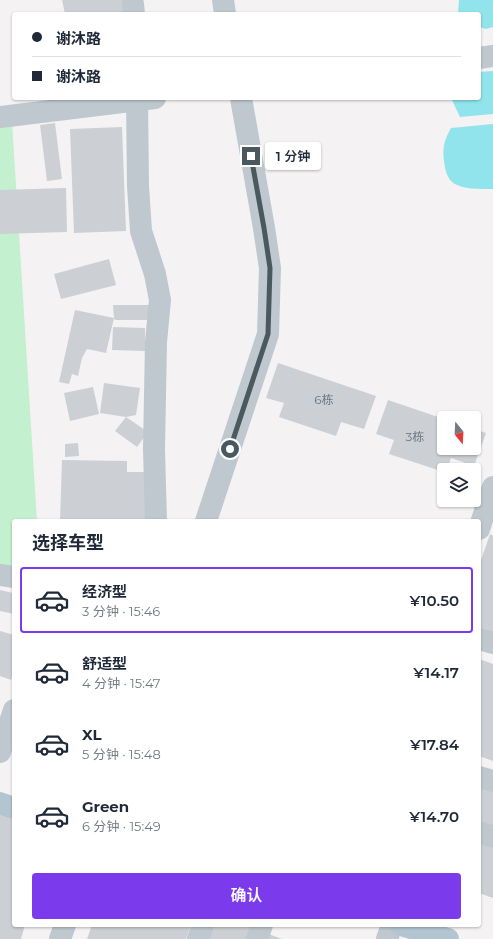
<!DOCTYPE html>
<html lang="zh">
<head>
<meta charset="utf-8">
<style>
	body { margin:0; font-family:Montserrat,"Noto Sans SC",sans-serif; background:#f2f2f3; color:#1f2937; height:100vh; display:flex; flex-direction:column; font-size:15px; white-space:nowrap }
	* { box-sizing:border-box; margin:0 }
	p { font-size:13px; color:#747a83 }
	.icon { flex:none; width:22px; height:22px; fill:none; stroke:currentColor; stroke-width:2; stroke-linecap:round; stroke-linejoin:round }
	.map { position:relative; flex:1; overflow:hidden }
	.sheet { position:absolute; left:12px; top:519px; width:469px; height:408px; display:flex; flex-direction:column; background:#fff; border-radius:4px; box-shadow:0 1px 3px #0004 }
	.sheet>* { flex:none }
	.banner { position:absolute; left:12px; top:12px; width:469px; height:88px; border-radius:4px; box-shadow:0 1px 3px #0004; display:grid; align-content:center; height:88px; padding:0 20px; background:#fff }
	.needle { width:26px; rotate:162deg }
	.controls { position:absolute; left:437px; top:411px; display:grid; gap:8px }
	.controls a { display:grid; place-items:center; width:44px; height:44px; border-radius:4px; background:#fff; box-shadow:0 1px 3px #0004; font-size:20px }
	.end { position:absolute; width:18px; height:18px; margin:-9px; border:5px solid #4a5860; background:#fff; box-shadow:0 0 0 2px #fff }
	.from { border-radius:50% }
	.bubble { position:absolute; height:28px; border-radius:4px; background:#fff; box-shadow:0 1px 3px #0004; font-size:13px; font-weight:600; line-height:28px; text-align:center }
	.banner b { display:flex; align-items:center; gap:14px; height:38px; font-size:15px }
	.banner b+b { border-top:1px solid #e0e1e3 }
	.banner i { width:10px; height:10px; background:#1f2937 }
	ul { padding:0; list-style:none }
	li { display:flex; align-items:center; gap:12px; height:66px; margin:0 8px 6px; padding:0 12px; border:2px solid transparent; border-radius:4px }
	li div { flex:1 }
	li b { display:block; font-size:15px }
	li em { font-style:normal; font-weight:600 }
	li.selected { border-color:#7c3aed }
	li>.icon { width:36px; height:36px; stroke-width:1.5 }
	h2 { padding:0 20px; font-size:18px; line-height:48px }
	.action { display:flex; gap:8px; margin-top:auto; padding:8px 20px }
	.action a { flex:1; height:46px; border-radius:4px; background:#7c3aed; color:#fff; font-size:16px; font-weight:600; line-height:46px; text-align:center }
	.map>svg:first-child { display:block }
</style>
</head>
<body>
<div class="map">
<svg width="493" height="939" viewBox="0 0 493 939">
	<rect width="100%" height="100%" fill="#f4f2f3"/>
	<!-- green -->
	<polygon fill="#c3f0cf" points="0,121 12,121 37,521 14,521 14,569 0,566"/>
	<!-- water -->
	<g fill="#91e4ec">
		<polygon points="459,0 493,0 493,27 486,29 479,27 479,14 458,14"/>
		<polygon points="493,71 493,114 460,117 451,98 479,98 479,72"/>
		<path d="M493,124V189C482,189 459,190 451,181C446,175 445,168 444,161C442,147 445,139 451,128Z"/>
	</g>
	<!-- building -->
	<g fill="#ccd0d4">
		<polygon points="62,0 128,0 130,14 65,14"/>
		<polygon points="55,123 62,179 47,181 40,125"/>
		<polygon points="122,127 126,231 74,233 70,129"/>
		<polygon points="66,188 67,232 0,234 0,190"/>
		<polygon points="109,259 116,285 61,299 54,274"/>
		<polygon points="113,305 154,305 155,320 115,320 114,318"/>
		<polygon points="75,310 114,318 106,353 87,349 82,358 78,376 72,374 69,384 59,382"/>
		<polygon points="113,327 145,328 145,351 112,350"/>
		<polygon points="278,363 376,396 364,429 341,422 336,436 279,417 284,403 266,398"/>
		<polygon points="104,383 140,388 136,415 126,417 100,413"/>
		<polygon points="93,387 99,414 70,421 64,393"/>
		<polygon points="388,400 444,419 444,448 474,448 474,429 486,433 474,466 451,458 447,470 444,470 444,472 389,454 394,440 376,434"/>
		<polygon points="126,417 148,432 137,447 115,431"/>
		<polygon points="78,443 79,456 65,457 65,444"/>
		<polygon points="62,460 127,461 127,472 153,472 152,521 60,521"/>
		<polygon points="490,534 493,536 493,636 479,631 479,566"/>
		<polygon points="13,589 14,614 0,611 0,590 13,593"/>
		<polygon points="0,631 14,635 14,670 11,680 0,676"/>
		<polygon points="479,659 493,664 493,761 479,756"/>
		<polygon points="479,784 493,788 493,827 479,822"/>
		<polygon points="0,811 14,816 14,925 25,925 21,939 0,939"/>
		<polygon points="479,838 493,848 493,898 479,893"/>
		<polygon points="92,925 191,925 186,939 87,939"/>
		<polygon points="214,925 244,925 256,929 252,939 209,939"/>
		<polygon points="266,933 282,939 264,939"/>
	</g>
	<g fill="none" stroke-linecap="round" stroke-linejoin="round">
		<!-- minor -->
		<g stroke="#bec8ce" stroke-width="22">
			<polyline points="223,0 225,14"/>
			<polyline points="133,4 134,14"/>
			<polyline points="479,58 493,56"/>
			<polyline points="137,98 138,186 141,231 155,274 160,300 156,342 154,449 156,521"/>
			<polyline points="0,117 155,98"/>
			<polyline points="206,521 268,334 270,268 264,228 241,98"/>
			<polyline points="479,529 493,487"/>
			<polyline points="0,575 14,577"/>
			<polyline points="479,639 493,643"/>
			<polyline points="0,752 14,710"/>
			<polyline points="479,777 493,781"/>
			<polyline points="479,832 493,837"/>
			<polyline points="60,939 65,925"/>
			<polyline points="198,939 203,925"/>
			<polyline points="257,939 262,925"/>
			<polyline points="387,939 392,925"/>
		</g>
		<!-- major -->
		<g stroke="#b3c5d0" stroke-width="22">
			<polyline points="0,803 14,808"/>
			<polyline points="401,925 448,939"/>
		</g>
	</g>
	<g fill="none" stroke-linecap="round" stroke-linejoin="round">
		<!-- route -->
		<polyline stroke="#4a5860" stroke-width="5" points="230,449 268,334 270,268 264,228 251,156"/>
	</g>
	<g text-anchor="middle" stroke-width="3" stroke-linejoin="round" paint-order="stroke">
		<!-- number labels -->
		<g font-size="12" fill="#6a767d">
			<text x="324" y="404">6栋</text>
			<text x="415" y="441">3栋</text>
		</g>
	</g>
</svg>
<div class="controls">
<a><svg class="needle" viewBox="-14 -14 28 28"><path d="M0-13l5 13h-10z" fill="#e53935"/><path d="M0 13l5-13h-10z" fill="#747a83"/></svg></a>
<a><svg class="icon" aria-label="layers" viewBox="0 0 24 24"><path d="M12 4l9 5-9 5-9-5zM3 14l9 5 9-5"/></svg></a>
</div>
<i class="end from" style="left:230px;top:449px"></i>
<i class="end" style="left:251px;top:156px"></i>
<div class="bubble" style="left:265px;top:142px;width:56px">1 分钟</div>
<div class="banner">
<b><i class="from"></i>谢沐路</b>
<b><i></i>谢沐路</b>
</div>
<section class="sheet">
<h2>选择车型</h2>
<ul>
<li class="selected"><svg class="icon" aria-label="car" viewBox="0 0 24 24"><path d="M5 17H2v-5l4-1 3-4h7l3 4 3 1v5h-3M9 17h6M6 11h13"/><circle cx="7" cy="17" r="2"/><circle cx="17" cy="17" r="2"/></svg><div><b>经济型</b><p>3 分钟 · 15:46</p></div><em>¥10.50</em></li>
<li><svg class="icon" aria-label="car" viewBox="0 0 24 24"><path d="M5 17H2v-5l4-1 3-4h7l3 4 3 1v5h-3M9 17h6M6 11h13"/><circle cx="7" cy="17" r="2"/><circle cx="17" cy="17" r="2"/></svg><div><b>舒适型</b><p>4 分钟 · 15:47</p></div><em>¥14.17</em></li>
<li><svg class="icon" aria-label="car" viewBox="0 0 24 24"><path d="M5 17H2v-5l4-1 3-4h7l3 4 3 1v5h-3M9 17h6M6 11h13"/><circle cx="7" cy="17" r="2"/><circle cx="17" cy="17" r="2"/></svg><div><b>XL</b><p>5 分钟 · 15:48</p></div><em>¥17.84</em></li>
<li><svg class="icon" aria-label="car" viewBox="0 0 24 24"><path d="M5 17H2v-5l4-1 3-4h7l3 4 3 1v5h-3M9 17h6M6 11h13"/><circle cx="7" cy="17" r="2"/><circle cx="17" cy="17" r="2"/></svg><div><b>Green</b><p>6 分钟 · 15:49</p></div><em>¥14.70</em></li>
</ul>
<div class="action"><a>确认</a></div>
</section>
</div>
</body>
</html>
